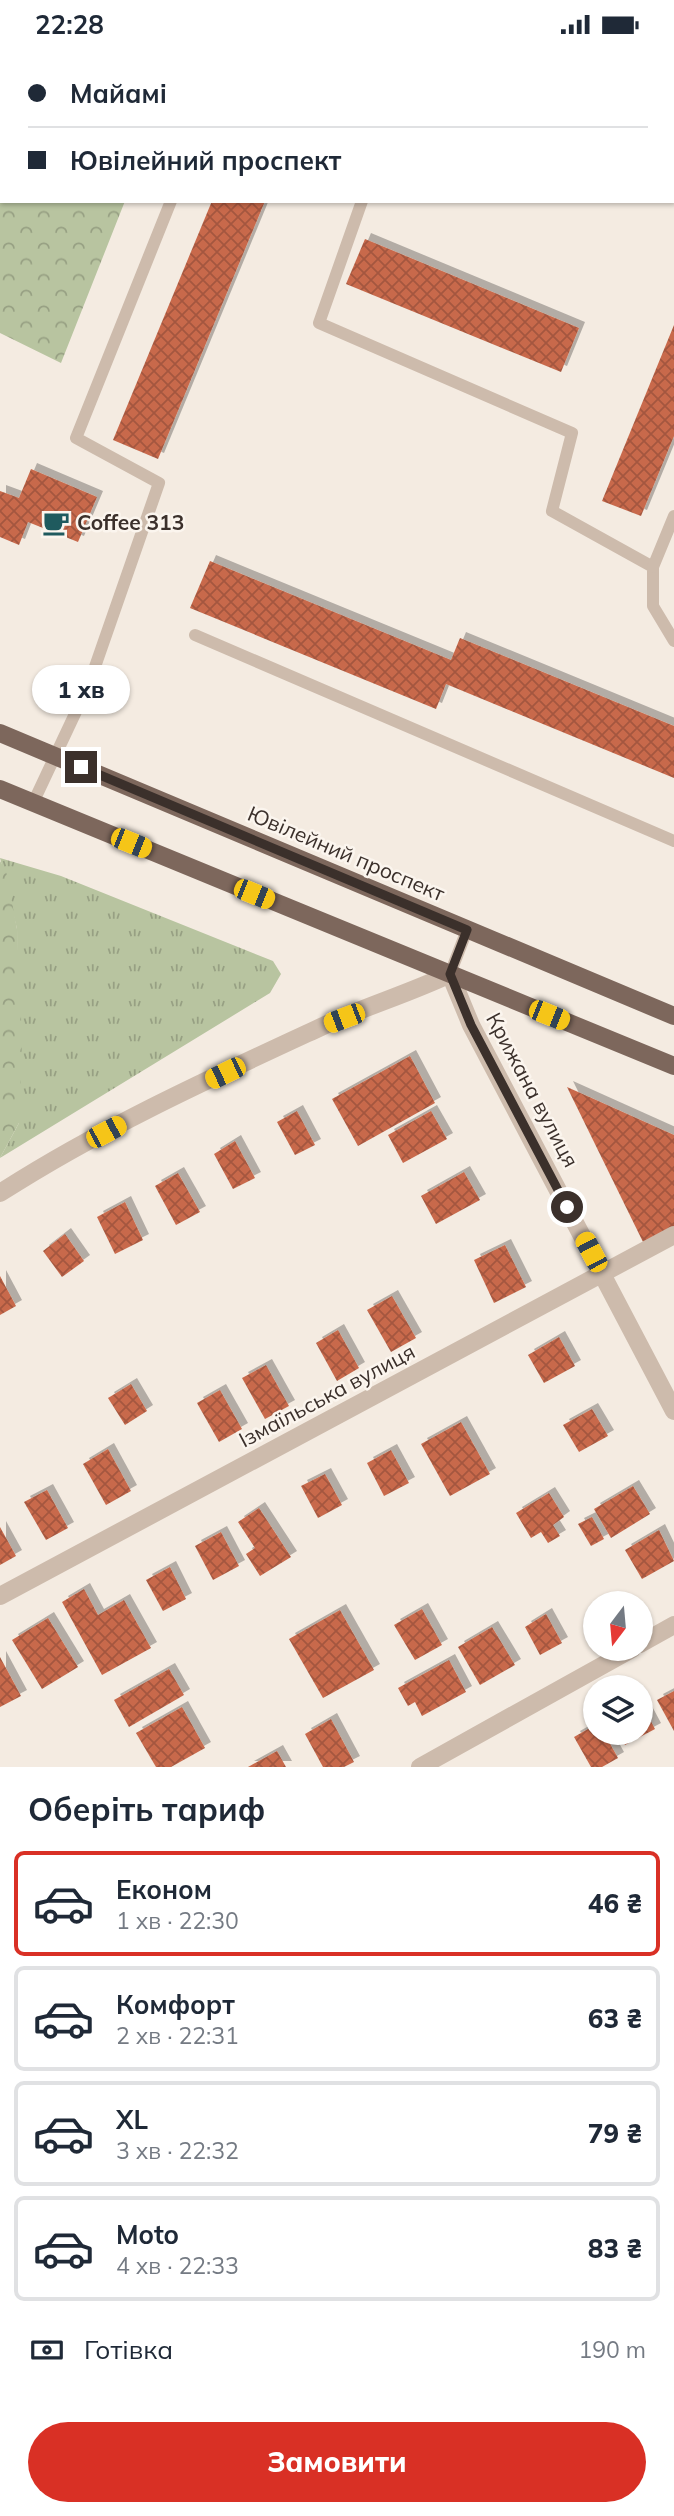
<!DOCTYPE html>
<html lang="uk">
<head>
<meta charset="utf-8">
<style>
	body { margin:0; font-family:Mulish,sans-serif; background:#f2f2f3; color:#1f2937; height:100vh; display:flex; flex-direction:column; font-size:26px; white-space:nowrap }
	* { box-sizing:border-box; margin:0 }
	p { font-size:23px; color:#747a83 }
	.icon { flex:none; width:38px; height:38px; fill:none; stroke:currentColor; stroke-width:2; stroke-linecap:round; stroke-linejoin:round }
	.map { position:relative; height:1718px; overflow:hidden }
	.drawer { display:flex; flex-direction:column; background:#fff; flex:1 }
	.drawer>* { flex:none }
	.banner { position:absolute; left:0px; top:0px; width:676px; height:154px; box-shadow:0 2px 5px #0004; display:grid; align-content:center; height:154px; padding:0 28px; background:#fff }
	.needle { width:46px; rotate:196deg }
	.controls { position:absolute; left:583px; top:1542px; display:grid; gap:14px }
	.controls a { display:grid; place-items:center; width:70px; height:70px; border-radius:50%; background:#fff; box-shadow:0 2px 5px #0004; font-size:35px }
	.end { position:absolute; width:32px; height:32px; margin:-16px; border:9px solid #3b302b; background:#fff; box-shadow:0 0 0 4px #fff }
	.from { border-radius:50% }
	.bubble { position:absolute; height:49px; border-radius:24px; background:#fff; box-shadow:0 2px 5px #0004; font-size:23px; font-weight:800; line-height:49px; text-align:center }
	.car { position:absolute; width:21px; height:42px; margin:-21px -10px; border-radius:9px; box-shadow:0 0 5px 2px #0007; background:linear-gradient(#f5c518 24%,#345 0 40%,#f5c518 0 76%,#345 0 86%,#f5c518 0) }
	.banner b { display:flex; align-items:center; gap:24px; height:66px; font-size:26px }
	.banner b+b { border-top:2px solid #e0e1e3 }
	.banner i { width:18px; height:18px; background:#1f2937 }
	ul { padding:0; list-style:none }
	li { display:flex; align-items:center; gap:21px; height:105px; margin:0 14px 10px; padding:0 14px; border:4px solid #e0e1e3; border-radius:10px }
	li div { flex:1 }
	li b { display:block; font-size:26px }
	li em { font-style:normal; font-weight:800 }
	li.active { border-color:#d93025 }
	li>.icon { width:63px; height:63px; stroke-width:1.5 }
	h2 { padding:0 28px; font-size:32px; line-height:84px }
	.pay { display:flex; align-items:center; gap:18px; height:77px; padding:0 28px; font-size:26px }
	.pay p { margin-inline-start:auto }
	.button { display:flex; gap:14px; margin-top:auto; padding:14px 28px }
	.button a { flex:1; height:80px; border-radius:42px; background:#d93025; color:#fff; font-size:28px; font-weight:800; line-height:80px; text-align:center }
	.status { display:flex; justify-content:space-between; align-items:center; height:49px; padding:0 35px; background:#fff; direction:ltr }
	.status svg { height:19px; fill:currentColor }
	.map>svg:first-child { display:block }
</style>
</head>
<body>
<div class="status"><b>22:28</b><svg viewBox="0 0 49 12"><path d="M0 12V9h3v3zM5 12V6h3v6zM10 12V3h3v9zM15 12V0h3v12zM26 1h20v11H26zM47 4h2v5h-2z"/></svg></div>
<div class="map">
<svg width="674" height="1718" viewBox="0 0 674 1718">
	<defs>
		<pattern id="grass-tufts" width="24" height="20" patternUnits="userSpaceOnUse" patternTransform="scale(1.75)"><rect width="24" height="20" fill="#b8c4a0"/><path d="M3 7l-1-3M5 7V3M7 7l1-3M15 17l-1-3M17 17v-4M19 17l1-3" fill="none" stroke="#97a083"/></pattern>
		<pattern id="forest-crowns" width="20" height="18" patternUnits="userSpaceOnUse" patternTransform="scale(1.75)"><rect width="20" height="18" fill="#b8c4a0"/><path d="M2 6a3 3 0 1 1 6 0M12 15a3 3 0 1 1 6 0" fill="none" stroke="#97a083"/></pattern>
		<pattern id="building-cross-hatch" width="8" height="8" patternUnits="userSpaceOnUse" patternTransform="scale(1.75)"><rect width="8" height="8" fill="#c8694b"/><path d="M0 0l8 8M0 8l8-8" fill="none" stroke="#a4573f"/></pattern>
		<filter id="shadow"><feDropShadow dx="6" dy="-6" stdDeviation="0" flood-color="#0004"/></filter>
	</defs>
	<rect width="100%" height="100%" fill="#f4ebe1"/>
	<!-- grass -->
	<polygon fill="url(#grass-tufts)" points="0,809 61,827 273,912 281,925 270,944 0,1109 19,1074 17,880"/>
	<!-- forest -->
	<g fill="url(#forest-crowns)">
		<polygon points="0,0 157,2 2,2 2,152 125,152 61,314 0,284"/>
		<polygon points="0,812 6,822 17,880 22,990 19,1074 0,1109"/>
	</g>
	<!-- building -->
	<g fill="url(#building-cross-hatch)" filter="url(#shadow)">
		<polygon points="212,152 265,152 158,410 113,391"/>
		<polygon points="365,190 579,279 561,323 346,235"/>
		<polygon points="674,276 674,387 641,467 602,452"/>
		<polygon points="31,420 97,448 78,493 28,473 19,496 0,488 0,442 19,449"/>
		<polygon points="210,512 451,611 460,589 674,677 674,729 446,635 436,660 190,559"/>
		<polygon points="410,1007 435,1054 358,1097 332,1050"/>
		<polygon points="567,1038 674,1086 674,1182 645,1197"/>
		<polygon points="297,1062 315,1096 295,1106 277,1073"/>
		<polygon points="431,1062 447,1090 403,1114 388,1086"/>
		<polygon points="235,1092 255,1129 233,1140 214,1105"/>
		<polygon points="464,1123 480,1151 436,1175 421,1147"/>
		<polygon points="178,1124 200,1163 176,1176 155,1137"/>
		<polygon points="125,1153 143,1191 115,1205 97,1168"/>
		<polygon points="65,1185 84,1212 62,1228 43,1202"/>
		<polygon points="505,1196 526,1238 494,1254 474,1211"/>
		<polygon points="0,1227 16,1257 0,1266"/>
		<polygon points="392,1247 416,1289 391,1303 367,1261"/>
		<polygon points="338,1281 359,1319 337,1332 316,1294"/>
		<polygon points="559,1288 575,1317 544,1334 528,1306"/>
		<polygon points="266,1316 289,1357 265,1370 242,1329"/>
		<polygon points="131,1335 147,1362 125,1376 108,1349"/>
		<polygon points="220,1341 242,1380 219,1393 197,1354"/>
		<polygon points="592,1360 608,1387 579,1403 563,1376"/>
		<polygon points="461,1373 490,1425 450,1447 421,1395"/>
		<polygon points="108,1400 131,1442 106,1456 83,1415"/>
		<polygon points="391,1401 409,1434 384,1447 367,1414"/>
		<polygon points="325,1425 342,1456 318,1469 301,1437"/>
		<polygon points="633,1437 650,1465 611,1489 594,1460"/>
		<polygon points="47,1441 68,1479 46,1491 24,1453"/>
		<polygon points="549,1444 564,1468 553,1476 560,1487 548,1494 541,1483 531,1489 516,1464"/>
		<polygon points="259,1459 291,1508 260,1527 246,1505 255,1499 238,1473"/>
		<polygon points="592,1468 604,1490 591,1497 578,1475"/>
		<polygon points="0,1478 16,1507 0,1516"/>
		<polygon points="659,1481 674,1512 642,1530 625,1501"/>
		<polygon points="221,1483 239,1517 213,1531 195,1497"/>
		<polygon points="170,1518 186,1550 163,1562 146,1531"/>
		<polygon points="84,1540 98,1566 124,1551 151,1599 102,1626 62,1553"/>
		<polygon points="422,1560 442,1596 415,1611 394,1576"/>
		<polygon points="340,1561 374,1621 323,1649 289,1590"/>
		<polygon points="546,1565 562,1594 540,1606 525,1578"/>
		<polygon points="48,1569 78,1618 42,1640 12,1591"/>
		<polygon points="492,1578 515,1616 480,1636 458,1598"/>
		<polygon points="0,1608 21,1647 0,1658"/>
		<polygon points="449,1611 466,1643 422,1667 415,1653 408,1657 398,1639"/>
		<polygon points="169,1620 184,1646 129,1678 114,1651"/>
		<polygon points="674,1642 674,1682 657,1651"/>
		<polygon points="640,1652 655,1680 625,1696 618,1684 640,1684"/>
		<polygon points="182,1658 205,1699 171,1718 156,1718 136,1684"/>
		<polygon points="331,1670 354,1713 344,1718 323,1718 305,1685"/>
		<polygon points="595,1676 595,1684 604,1684 618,1709 602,1718 591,1718 574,1688"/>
		<polygon points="277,1702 286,1718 248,1718"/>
	</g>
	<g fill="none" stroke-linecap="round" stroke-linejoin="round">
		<!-- lane -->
		<g stroke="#cdbbac" stroke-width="12">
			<polyline points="231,2 232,0"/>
			<polyline points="362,152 319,274 572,384 552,462 653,518 653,557 674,592"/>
			<polyline points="653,518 674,467"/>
			<polyline points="195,586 674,792"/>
			<polyline points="33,754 89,635 159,434 76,389 171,152"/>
			<polyline points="450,925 467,881"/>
		</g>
		<!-- street -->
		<g stroke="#cdbbac" stroke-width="18">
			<path d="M0,1144C101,1079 213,1028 321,978C363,958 408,945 450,925L471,976L674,1362"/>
			<polyline points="0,1547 674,1186"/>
			<polyline points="640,1595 674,1576"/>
			<polyline points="420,1718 632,1600"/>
		</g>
		<!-- primary -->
		<g stroke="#7d675c" stroke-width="18">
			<polyline points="0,684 674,967"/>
			<polyline points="0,740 674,1017"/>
		</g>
	</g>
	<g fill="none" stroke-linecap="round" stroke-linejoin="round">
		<!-- route -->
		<polyline stroke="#3b302b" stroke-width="9" points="81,718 467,881 450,925 471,976 567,1158"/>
	</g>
	<!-- icons -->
	<defs>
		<g id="cafe-bare" transform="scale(2.1)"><path d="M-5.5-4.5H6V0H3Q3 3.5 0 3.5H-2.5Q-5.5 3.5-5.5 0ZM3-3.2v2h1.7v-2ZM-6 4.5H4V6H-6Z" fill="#1f5a5e" stroke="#fbf5ee" stroke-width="2.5" paint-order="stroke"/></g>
	</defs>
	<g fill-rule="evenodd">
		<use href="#cafe-bare" x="56" y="474"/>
	</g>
	<g text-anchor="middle" stroke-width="5" stroke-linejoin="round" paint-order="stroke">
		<!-- poi labels -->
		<g font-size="21" font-weight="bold" fill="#3b302b" stroke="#fbf5ee" text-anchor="start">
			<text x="77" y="481">Coffee 313</text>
		</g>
		<!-- street labels -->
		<g font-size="21" fill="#3b302b" stroke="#fbf5ee">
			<text transform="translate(346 805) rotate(23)" y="7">Ювілейний проспект</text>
			<text transform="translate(532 1041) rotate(62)" y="7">Крижана вулиця</text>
			<text transform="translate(327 1347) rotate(-28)" y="7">Ізмаїльська вулиця</text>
		</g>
	</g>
</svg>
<div class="controls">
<a><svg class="needle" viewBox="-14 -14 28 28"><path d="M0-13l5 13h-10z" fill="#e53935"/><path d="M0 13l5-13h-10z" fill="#747a83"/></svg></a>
<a><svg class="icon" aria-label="layers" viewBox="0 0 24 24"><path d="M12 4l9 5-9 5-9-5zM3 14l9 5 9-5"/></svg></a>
</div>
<i class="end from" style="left:567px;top:1158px"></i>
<i class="end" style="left:81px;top:718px"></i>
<div class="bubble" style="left:32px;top:616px;width:98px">1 хв</div>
<i class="car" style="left:131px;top:794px;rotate:112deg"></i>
<i class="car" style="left:254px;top:845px;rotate:112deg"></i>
<i class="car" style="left:549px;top:966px;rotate:112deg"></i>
<i class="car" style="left:344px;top:969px;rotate:249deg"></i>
<i class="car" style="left:225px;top:1024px;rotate:244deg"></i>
<i class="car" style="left:106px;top:1083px;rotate:62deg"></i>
<i class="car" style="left:591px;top:1203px;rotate:332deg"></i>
<div class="banner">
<b><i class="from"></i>Майамі</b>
<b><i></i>Ювілейний проспект</b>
</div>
</div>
<section class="drawer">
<h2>Оберіть тариф</h2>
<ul>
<li class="active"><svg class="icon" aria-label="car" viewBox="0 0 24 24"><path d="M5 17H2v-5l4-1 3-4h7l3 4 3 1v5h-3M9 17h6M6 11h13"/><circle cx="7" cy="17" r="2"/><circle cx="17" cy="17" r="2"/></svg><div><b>Економ</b><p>1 хв · 22:30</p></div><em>46 ₴</em></li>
<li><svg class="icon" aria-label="car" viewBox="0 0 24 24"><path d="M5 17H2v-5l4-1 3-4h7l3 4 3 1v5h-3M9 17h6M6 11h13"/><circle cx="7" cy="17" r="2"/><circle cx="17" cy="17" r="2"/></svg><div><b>Комфорт</b><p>2 хв · 22:31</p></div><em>63 ₴</em></li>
<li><svg class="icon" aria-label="car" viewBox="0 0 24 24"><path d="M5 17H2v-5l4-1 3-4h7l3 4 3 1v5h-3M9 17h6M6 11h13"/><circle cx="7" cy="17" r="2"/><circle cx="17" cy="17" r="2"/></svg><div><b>XL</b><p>3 хв · 22:32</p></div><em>79 ₴</em></li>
<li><svg class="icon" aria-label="car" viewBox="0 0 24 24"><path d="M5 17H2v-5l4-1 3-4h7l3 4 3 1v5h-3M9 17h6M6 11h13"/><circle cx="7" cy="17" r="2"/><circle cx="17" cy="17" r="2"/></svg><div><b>Moto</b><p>4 хв · 22:33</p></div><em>83 ₴</em></li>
</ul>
<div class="pay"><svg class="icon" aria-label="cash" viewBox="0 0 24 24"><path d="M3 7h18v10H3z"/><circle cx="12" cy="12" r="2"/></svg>Готівка<p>190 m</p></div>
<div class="button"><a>Замовити</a></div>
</section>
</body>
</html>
